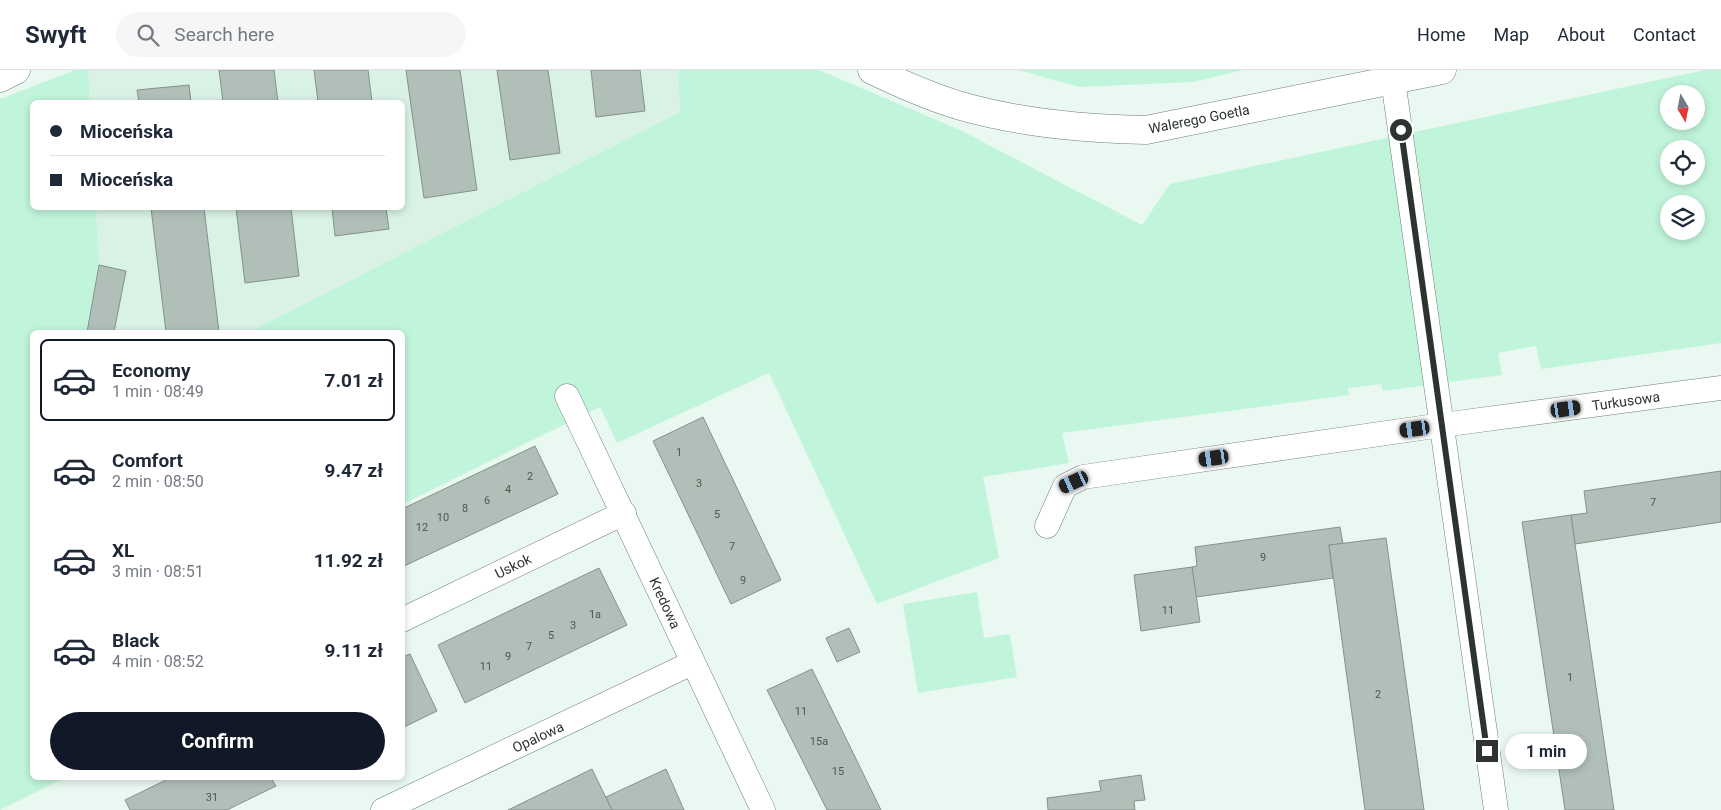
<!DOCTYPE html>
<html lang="en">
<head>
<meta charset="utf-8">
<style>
	body { margin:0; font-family:Roboto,sans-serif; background:#f6f6f7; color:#1f2937; height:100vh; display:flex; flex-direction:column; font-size:19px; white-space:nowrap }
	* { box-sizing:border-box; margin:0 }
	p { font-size:16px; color:#747a83 }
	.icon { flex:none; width:28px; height:28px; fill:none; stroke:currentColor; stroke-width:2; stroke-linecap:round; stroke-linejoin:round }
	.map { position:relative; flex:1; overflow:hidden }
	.sheet { position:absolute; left:30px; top:260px; width:375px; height:450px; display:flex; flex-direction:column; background:#fff; border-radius:8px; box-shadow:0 2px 8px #0003 }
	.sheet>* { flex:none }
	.banner { position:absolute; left:30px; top:30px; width:375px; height:110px; border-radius:8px; box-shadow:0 2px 8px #0003; display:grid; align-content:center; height:110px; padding:0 20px; background:#fff }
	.needle { width:32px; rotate:170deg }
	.controls { position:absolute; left:1660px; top:15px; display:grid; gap:10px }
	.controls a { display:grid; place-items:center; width:45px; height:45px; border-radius:50%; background:#fff; box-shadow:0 2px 8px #0003; font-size:25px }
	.end { position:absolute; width:22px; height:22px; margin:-11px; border:6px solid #2d3430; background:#fff; box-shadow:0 0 0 2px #fff }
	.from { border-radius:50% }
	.bubble { position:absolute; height:35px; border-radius:18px; background:#fff; box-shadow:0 2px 8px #0003; font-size:16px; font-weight:700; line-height:35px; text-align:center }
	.car { position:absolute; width:15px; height:30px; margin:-15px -8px; border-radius:6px; box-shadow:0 0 4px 1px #0007; background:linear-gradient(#222 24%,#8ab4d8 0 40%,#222 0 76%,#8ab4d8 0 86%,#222 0) }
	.banner b { display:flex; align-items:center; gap:18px; height:48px; font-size:19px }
	.banner b+b { border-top:1px solid #e0e1e3 }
	.banner i { width:12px; height:12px; background:#1f2937 }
	ul { padding:9px 0 0; list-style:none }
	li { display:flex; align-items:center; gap:15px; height:82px; margin:0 10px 8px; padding:0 10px; border:2px solid transparent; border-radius:8px }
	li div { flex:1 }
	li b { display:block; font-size:19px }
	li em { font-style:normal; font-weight:700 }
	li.on { border-color:#111827 }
	li>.icon { width:45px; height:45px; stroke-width:1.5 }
	.primary-button { display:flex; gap:10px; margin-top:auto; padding:10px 20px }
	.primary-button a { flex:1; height:58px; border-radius:30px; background:#111827; color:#fff; font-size:20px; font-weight:700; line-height:58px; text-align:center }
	header { display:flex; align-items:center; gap:30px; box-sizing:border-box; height:70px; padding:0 25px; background:#fff; border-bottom:1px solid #e0e1e3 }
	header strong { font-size:24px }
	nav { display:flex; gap:28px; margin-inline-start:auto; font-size:18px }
	.search { width:350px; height:45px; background:#f6f6f7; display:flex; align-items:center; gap:12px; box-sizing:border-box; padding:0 18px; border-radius:28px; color:#747a83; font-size:19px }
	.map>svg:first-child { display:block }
</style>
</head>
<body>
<header>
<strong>Swyft</strong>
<div class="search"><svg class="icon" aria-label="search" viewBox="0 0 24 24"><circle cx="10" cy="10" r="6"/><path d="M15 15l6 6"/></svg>Search here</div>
<nav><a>Home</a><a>Map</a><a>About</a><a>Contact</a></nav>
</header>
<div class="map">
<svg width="1721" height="740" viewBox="0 0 1721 740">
	<rect width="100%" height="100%" fill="#e9f9f1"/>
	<!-- built -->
	<polygon fill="#d9f2e5" points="88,0 678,0 680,42 261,256 255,262 86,262 99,195 96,138 402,138 402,32 90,32"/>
	<!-- green -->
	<g fill="#c1f5db" fill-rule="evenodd">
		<polygon points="75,0 88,0 90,32 32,32 32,138 96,138 99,195 86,262 32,262 32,708 65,708 0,740 0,29"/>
		<path d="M678,0H819L960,60L1142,155L1170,114L1705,0H1721V273L1541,299L1536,276L1498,283L1502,305L1383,321L1381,314L1348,318L1349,325L1062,363L1069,393L983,407L999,488L877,534L769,303L617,373L600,337L403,434L402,262H255L261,256L680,42ZM1669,24H1696V51H1669ZM1669,79H1696V106H1669ZM1669,134H1696V161H1669Z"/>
		<polygon points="1018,0 1244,0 1193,12 1080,17"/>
		<polygon points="977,522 984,568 1010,564 1017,607 918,623 903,534"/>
	</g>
	<!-- building -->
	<g fill="#b0c0b8" stroke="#83928b">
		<polygon points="219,0 274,0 278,32 223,32"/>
		<polygon points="314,0 368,0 372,32 318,32"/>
		<polygon points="406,0 460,0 477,120 424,128"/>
		<polygon points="497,0 548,0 560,83 510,90"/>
		<polygon points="591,0 640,0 645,41 596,47"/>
		<polygon points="189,15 191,32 139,32 137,20"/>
		<polygon points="151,138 204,138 219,262 166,262"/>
		<polygon points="236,138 291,138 299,206 245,213"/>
		<polygon points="332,138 386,138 389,159 335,166"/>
		<polygon points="99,195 126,201 114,262 87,262"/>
		<polygon points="703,347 781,510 731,534 653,371"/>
		<polygon points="535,376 558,424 402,497 402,439"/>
		<polygon points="1721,401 1721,452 1575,474 1571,445 1587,443 1584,421"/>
		<polygon points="1571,445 1575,474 1614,740 1565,740 1522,452"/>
		<polygon points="1340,457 1343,474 1329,475 1333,508 1196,527 1192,497 1197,496 1195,477"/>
		<polygon points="1386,468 1424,740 1365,740 1329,475"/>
		<polygon points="1192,497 1200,552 1141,561 1134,505"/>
		<polygon points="599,498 627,555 465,633 438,575"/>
		<polygon points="849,558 860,582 837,592 826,568"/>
		<polygon points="410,584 437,641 402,658 402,587"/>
		<polygon points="812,599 881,740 827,740 767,620"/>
		<polygon points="592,699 612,740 508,740"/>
		<polygon points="666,699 684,740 612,740 606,727"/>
		<polygon points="1141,705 1145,730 1134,731 1135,740 1048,740 1047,728 1101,721 1099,711"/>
		<polygon points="170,708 271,708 276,716 227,740 130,740 125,730"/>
	</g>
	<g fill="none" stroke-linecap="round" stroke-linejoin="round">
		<!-- street casing -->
		<g stroke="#6f7e76" stroke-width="25">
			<g id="street">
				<polyline points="1393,10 1496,740"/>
				<polyline points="567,326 763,740"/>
				<polyline points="1047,456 1065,416 1083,407 1442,355 1721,318"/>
				<polyline points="402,550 624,443"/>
				<polyline points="383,740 692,593"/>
			</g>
		</g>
		<!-- secondary casing -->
		<g stroke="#6f7e76" stroke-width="29">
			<g id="secondary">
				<path d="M872,0C903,15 934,29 968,38C1024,53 1087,59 1146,60L1442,0"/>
				<polyline points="0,8 16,0"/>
			</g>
		</g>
		<!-- street -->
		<use href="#street" stroke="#fff" stroke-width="24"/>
		<!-- secondary -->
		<use href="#secondary" stroke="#fff" stroke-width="28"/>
	</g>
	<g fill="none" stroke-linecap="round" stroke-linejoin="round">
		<!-- route -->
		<polyline stroke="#2d3430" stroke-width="6" points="1401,60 1487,681"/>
	</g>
	<g text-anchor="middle" stroke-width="4.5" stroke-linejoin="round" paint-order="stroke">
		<!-- number labels -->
		<g font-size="11" fill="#4e5752">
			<text x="679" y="386">1</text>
			<text x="530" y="410">2</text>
			<text x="699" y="417">3</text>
			<text x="508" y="423">4</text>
			<text x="487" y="434">6</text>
			<text x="1653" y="436">7</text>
			<text x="465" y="442">8</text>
			<text x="717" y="448">5</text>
			<text x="443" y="451">10</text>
			<text x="422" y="461">12</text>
			<text x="732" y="480">7</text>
			<text x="1263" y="491">9</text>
			<text x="743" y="514">9</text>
			<text x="1168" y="544">11</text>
			<text x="595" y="548">1a</text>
			<text x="573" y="559">3</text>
			<text x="551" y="569">5</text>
			<text x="529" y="580">7</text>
			<text x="508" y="590">9</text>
			<text x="486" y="600">11</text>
			<text x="1570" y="611">1</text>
			<text x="1378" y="628">2</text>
			<text x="801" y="645">11</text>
			<text x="819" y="675">15a</text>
			<text x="838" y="705">15</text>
			<text x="212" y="731">31</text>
		</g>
		<!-- street labels -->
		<g font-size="14" fill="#2d3430" stroke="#fff">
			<text transform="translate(1199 49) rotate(-11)" y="5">Walerego Goetla</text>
			<text transform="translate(1626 331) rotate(-8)" y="5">Turkusowa</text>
			<text transform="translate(513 496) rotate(-26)" y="5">Uskok</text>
			<text transform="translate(665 533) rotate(65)" y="5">Kredowa</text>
			<text transform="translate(538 667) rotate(-25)" y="5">Opalowa</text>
		</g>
	</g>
</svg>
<div class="controls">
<a><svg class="needle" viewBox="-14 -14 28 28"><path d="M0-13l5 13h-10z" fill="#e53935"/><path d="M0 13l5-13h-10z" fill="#747a83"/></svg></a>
<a><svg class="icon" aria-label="locate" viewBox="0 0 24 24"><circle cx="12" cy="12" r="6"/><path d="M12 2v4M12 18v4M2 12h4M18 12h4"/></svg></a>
<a><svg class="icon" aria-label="layers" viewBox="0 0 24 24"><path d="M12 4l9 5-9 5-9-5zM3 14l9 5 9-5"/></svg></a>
</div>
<i class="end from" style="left:1401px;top:60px"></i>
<i class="end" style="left:1487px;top:681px"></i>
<div class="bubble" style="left:1505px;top:664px;width:82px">1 min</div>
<i class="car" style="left:1566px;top:339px;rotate:82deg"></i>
<i class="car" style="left:1415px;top:359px;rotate:262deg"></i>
<i class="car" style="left:1214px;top:388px;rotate:262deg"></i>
<i class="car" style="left:1074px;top:412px;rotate:245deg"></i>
<div class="banner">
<b><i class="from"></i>Mioceńska</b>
<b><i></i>Mioceńska</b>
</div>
<section class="sheet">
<ul>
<li class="on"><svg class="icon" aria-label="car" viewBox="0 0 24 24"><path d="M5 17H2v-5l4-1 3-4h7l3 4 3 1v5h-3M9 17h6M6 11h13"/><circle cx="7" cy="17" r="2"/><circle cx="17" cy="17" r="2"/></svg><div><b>Economy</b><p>1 min · 08:49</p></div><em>7.01 zł</em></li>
<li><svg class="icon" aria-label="car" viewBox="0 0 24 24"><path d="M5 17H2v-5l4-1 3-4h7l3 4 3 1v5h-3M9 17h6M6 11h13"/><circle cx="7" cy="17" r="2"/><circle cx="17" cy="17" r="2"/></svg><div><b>Comfort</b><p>2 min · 08:50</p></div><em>9.47 zł</em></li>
<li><svg class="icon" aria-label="car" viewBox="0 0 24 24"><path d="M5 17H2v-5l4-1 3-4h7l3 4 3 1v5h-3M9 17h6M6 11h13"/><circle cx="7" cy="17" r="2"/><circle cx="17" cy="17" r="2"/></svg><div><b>XL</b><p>3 min · 08:51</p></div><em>11.92 zł</em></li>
<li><svg class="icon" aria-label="car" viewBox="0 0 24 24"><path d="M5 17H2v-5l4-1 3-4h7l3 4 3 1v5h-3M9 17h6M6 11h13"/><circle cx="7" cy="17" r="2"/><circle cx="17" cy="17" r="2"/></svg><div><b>Black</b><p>4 min · 08:52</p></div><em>9.11 zł</em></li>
</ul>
<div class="primary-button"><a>Confirm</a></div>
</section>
</div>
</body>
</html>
